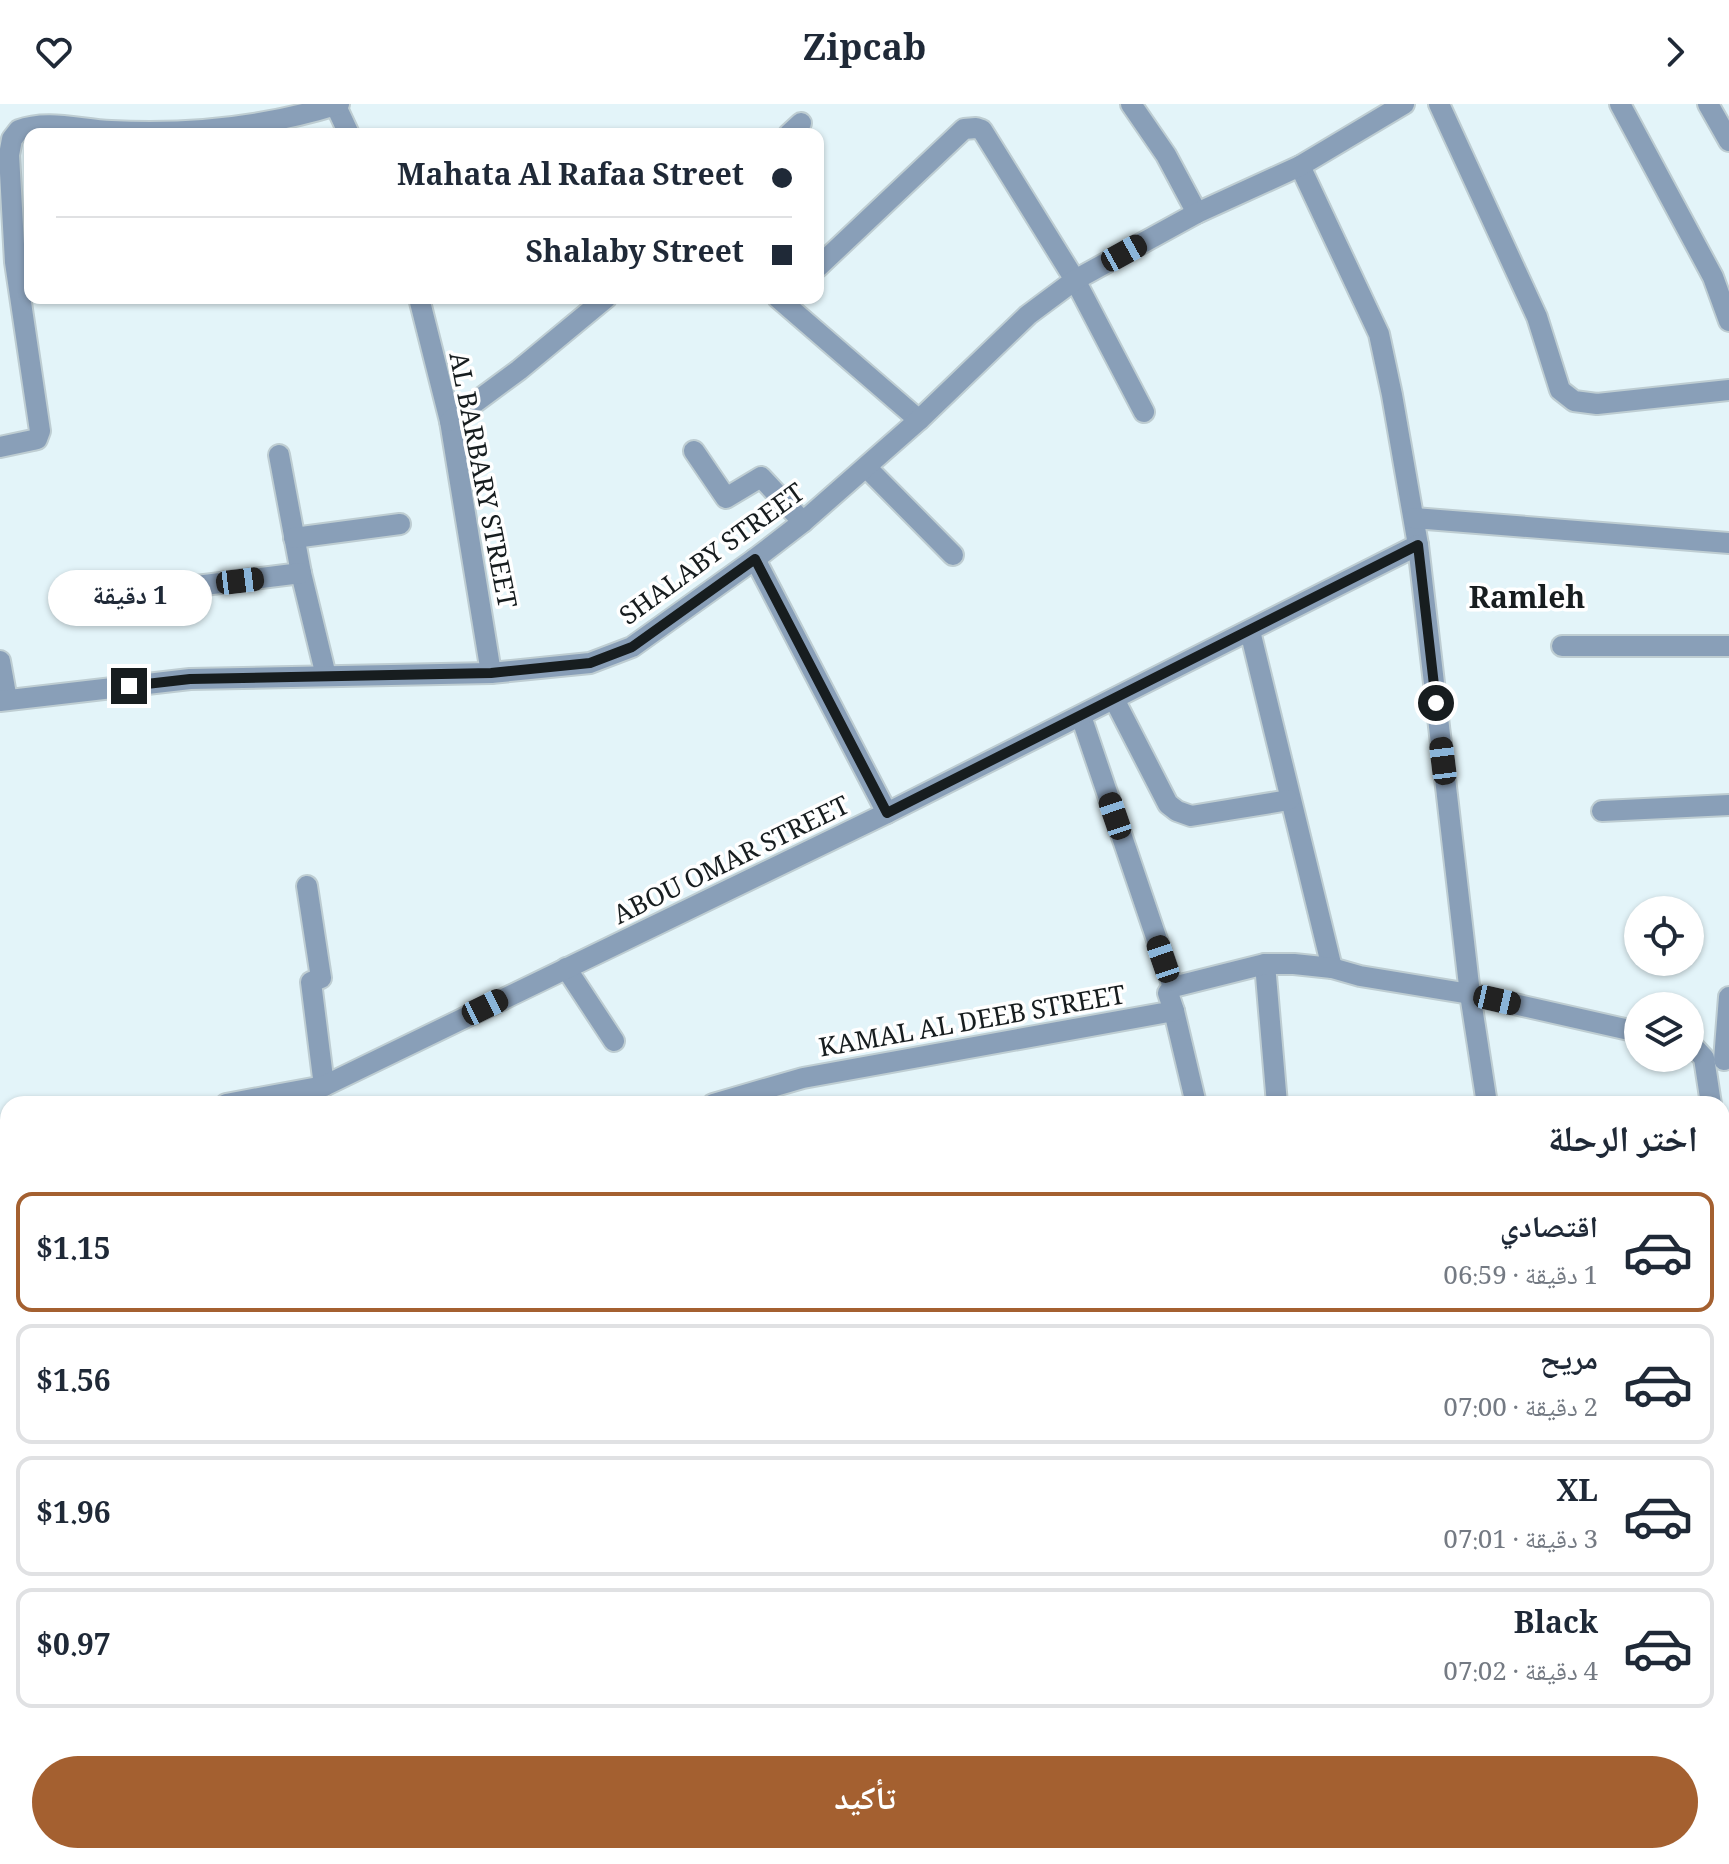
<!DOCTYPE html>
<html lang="ar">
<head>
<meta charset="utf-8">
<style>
	body { margin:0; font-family:Georgia,"Noto Naskh Arabic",serif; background:#f6f6f7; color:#1f2937; direction:rtl; height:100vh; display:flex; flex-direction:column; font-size:30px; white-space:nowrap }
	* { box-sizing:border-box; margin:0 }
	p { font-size:26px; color:#747a83 }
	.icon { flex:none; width:44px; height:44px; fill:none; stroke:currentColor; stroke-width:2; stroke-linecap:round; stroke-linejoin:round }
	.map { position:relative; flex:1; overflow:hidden; direction:ltr }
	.side { position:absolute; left:0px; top:992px; width:1730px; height:768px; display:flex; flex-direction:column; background:#fff; border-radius:24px 24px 0 0; box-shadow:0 2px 6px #0004; direction:rtl }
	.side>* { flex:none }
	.guide { position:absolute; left:24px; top:24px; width:800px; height:176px; border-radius:16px; box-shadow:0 2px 6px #0004; direction:rtl; display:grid; align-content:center; height:176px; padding:0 32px; background:#fff }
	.controls { position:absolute; left:1624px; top:792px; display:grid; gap:16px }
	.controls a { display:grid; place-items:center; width:80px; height:80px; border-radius:50%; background:#fff; box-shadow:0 2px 6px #0004; font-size:40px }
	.end { position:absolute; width:36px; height:36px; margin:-18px; border:10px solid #171d1f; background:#fff; box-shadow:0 0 0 4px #fff }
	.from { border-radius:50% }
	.bubble { position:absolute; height:56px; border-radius:28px; background:#fff; box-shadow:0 2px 6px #0004; font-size:26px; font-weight:700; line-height:56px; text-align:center; direction:rtl }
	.car { position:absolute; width:24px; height:48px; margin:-24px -12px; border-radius:10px; box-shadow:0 0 6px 2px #0007; background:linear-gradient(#222 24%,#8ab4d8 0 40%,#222 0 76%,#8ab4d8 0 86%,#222 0) }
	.guide b { display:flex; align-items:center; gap:28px; height:76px; font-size:30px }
	.guide b+b { border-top:2px solid #e0e1e3 }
	.guide i { width:20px; height:20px; background:#1f2937 }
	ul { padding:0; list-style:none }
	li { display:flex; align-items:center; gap:24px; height:120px; margin:0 16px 12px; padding:0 16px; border:4px solid #e0e1e3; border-radius:16px }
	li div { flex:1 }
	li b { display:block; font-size:30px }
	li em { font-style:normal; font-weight:700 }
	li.on { border-color:#a46030 }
	li>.icon { width:72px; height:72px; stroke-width:1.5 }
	h2 { padding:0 32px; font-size:36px; line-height:96px }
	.primary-button { display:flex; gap:16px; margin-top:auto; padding:16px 32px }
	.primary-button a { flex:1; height:92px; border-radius:48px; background:#a46030; color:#fff; font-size:32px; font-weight:700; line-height:92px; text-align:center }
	header { display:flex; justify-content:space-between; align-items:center; height:104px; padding:0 32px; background:#fff; font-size:36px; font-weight:700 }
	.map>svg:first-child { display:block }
</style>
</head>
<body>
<header><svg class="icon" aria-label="forward" viewBox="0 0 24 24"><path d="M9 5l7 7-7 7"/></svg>Zipcab<svg class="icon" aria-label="heart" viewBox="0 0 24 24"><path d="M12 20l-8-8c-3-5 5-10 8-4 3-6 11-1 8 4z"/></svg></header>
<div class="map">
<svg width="1729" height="1760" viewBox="0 0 1729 1760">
	<rect width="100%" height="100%" fill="#e3f4f9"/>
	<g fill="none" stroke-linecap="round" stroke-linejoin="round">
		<!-- minor casing -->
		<g stroke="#becdd2" stroke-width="24">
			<g id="minor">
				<polyline points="335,0 349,30"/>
				<polyline points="1131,0 1166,51 1197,109"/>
				<polyline points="1439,0 1537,213 1560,286 1574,297 1597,300 1729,286"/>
				<polyline points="1620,0 1713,173 1729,217"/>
				<polyline points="1708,0 1729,37"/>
				<polyline points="789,30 801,19"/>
				<polyline points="1300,62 1379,230 1392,291 1418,441 1470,890 1487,1000"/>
				<polyline points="818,163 964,25 976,24 982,26 1075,176 1144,308"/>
				<polyline points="419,194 450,317 491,569"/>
				<polyline points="778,194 919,316"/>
				<polyline points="450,317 519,266 606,194"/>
				<path d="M0,343L33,336L37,335L40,327L15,158L9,51L12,35L19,26C48,15 81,26 111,27C187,31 266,23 339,0"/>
				<polyline points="694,347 726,394 761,373 803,418"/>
				<polyline points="279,351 301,469 326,572"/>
				<polyline points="867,364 953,451"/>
				<polyline points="1414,414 1729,439"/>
				<polyline points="294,434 400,420"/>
				<polyline points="755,455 887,709"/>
				<polyline points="180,484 301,469"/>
				<polyline points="1250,527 1332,864"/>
				<polyline points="1562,542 1729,542"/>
				<polyline points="0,557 7,596"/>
				<polyline points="1114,595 1168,700 1177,707 1191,712 1289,696"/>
				<polyline points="0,597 190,575 491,569 590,559 632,543 755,455 803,418 919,316 1028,211 1075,176 1197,109 1300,62 1404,0"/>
				<polyline points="1081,612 1173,883"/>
				<polyline points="1602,707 1729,701"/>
				<polyline points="307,782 321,874 311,878 324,982"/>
				<polyline points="1265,860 1277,1000"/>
				<polyline points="566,864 614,937"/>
				<polyline points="1174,907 1196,1000"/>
				<polyline points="1690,939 1704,954 1711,1000"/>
				<polyline points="1724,956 1729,893"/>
				<polyline points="226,1000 324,982 887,709 1418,441"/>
				<polyline points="713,1000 803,974 1174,907 1168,889 1173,883 1265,860 1294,860 1332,864 1360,872 1470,890 1638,928"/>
				<polyline points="0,1041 8,1039"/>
				<polyline points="1722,1063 1729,1104"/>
				<polyline points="0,1422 8,1419"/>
				<polyline points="0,1548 8,1545"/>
				<polyline points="728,1752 730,1760"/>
				<polyline points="1101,1752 1103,1760"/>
				<polyline points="1630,1752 1631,1760"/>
				<polyline points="536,1760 580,1752"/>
			</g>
		</g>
		<!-- minor -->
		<use href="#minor" stroke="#899fb8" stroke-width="20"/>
	</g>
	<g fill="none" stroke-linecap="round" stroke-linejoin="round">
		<!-- route -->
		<polyline stroke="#171d1f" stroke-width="10" points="129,582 190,575 491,569 590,559 632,543 755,455 887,709 1418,441 1436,599"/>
	</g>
	<g text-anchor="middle" stroke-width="7" stroke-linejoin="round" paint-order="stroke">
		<!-- street labels -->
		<g font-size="26" fill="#171d1f" stroke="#fff">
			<text transform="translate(483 376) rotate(79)" y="9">AL BARBARY STREET</text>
			<text transform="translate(712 450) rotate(-36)" y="9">SHALABY STREET</text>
			<text transform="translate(731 756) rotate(-26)" y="9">ABOU OMAR STREET</text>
			<text transform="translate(972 917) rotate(-10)" y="9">KAMAL AL DEEB STREET</text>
		</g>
		<!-- quarter labels -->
		<g font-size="30" font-weight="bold" fill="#171d1f" stroke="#fff">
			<text x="1527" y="504">Ramleh</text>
		</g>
	</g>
</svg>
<div class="controls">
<a><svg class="icon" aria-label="locate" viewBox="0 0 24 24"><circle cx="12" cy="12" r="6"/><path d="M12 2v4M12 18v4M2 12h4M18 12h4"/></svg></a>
<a><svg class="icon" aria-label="layers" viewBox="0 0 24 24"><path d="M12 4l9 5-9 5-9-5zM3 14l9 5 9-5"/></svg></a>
</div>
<i class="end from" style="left:1436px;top:599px"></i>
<i class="end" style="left:129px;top:582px"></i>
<div class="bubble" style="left:48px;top:466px;width:164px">1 دقيقة</div>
<i class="car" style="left:1124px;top:149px;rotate:61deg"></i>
<i class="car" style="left:240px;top:477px;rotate:83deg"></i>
<i class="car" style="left:1443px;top:657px;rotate:353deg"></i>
<i class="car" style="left:1115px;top:712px;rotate:341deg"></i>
<i class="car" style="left:1163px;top:855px;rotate:341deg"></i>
<i class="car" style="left:1497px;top:896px;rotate:103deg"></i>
<i class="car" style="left:485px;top:903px;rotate:64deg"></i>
<div class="guide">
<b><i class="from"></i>Mahata Al Rafaa Street</b>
<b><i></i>Shalaby Street</b>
</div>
<section class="side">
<h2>اختر الرحلة</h2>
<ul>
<li class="on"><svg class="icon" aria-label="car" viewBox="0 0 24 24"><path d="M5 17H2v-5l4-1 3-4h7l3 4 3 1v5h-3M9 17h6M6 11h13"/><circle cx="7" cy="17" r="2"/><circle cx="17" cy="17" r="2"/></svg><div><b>اقتصادي</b><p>1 دقيقة · 06:59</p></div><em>$1.15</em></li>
<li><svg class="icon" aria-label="car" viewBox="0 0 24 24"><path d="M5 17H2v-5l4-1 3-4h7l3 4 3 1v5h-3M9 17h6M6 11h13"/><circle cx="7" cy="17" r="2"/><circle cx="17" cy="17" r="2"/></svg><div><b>مريح</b><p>2 دقيقة · 07:00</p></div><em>$1.56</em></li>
<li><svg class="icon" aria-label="car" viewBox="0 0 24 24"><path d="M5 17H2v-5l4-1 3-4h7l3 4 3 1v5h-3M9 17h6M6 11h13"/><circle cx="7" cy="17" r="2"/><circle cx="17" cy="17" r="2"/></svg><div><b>XL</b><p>3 دقيقة · 07:01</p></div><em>$1.96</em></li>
<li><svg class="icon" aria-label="car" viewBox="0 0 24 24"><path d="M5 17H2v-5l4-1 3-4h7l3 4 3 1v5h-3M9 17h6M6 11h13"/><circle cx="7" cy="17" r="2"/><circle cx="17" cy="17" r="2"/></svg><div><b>Black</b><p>4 دقيقة · 07:02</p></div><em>$0.97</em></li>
</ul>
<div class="primary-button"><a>تأكيد</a></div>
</section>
</div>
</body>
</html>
